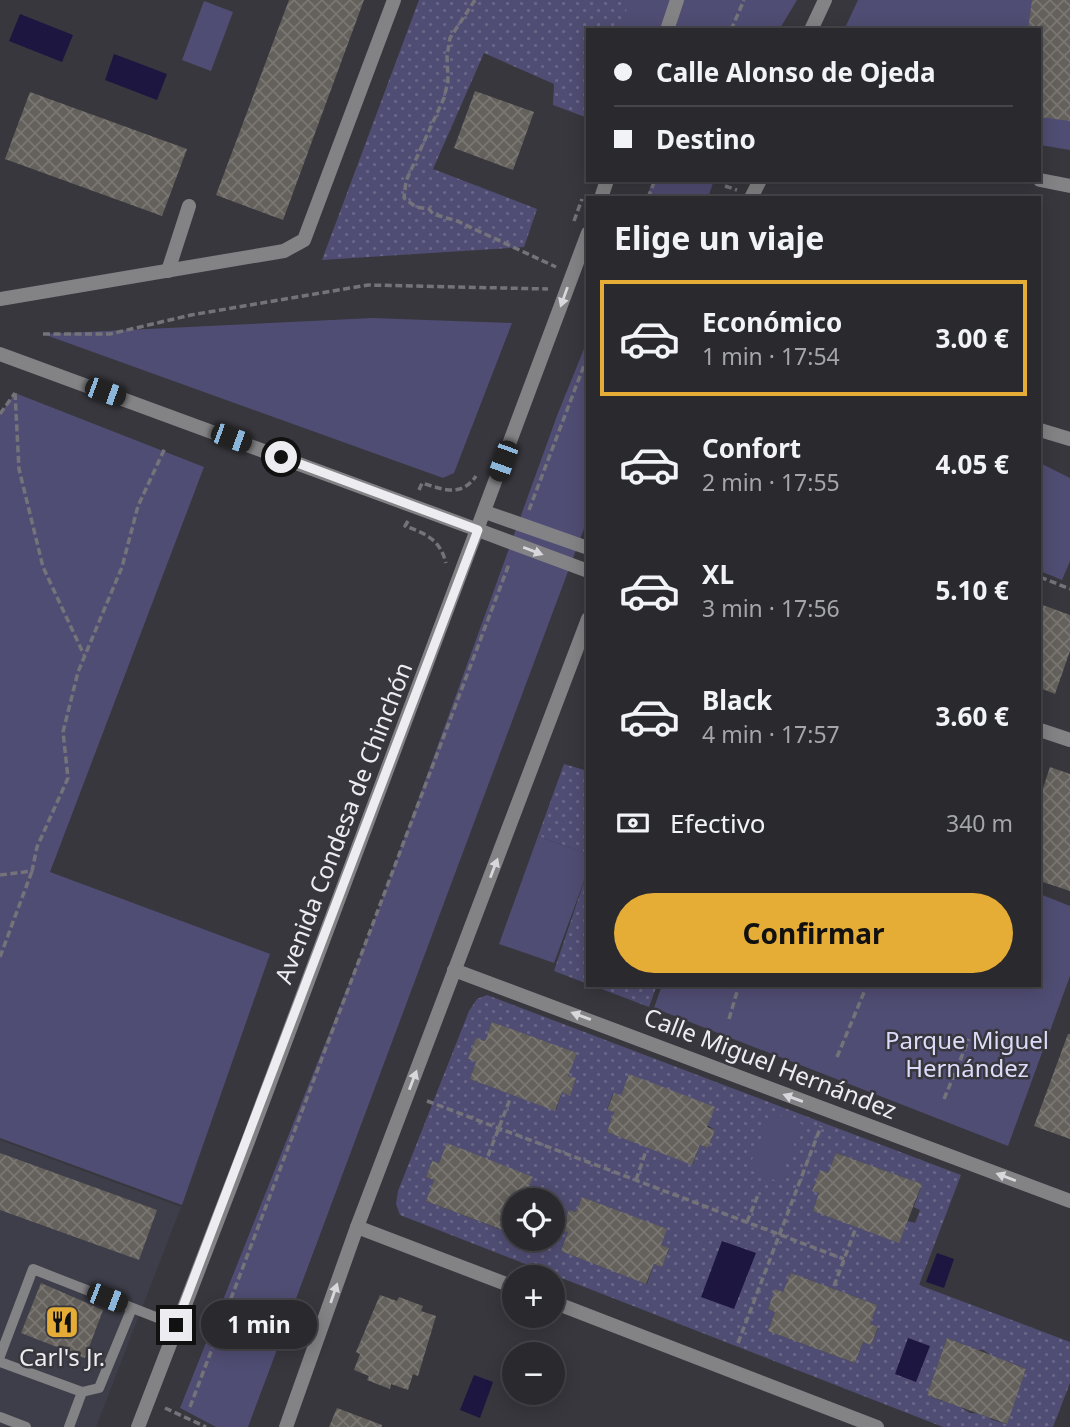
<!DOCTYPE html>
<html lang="es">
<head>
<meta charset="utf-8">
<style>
	body { margin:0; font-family:"Noto Sans",sans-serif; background:#35353a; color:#f1f3f6; height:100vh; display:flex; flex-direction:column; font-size:26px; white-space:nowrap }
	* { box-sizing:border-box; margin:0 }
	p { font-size:23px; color:#a5a6aa }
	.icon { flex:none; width:38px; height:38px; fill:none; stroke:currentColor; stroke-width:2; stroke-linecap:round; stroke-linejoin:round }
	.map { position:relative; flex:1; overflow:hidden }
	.drawer { position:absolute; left:586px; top:196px; width:455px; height:791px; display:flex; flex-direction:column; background:#29292e; border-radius:0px; box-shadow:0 4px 18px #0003,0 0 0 2px #45454a }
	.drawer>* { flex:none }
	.top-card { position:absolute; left:586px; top:28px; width:455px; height:154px; border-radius:0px; box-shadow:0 4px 18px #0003,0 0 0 2px #45454a; display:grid; align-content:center; height:154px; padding:0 28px; background:#29292e }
	.fabs { position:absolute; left:502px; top:1188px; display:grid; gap:14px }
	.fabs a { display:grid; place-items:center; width:63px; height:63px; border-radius:50%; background:#29292e; box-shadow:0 4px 18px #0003,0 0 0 2px #45454a; font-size:35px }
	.end { position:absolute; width:32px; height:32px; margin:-16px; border:9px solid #ededf1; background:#111; box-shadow:0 0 0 4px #111 }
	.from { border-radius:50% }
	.bubble { position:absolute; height:49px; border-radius:24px; background:#29292e; box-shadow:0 4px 18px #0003,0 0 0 2px #45454a; font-size:23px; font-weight:700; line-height:49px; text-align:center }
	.car { position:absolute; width:21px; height:42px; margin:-21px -10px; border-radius:9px; box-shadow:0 0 5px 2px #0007; background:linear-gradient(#222 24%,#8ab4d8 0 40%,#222 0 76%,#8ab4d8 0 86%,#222 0) }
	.top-card b { display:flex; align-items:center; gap:24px; height:66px; font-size:26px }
	.top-card b+b { border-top:2px solid #45454a }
	.top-card i { width:18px; height:18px; background:#f1f3f6 }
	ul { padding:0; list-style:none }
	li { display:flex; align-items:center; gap:21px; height:116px; margin:0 14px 10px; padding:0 14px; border:4px solid transparent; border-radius:0px }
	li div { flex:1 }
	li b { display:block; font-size:26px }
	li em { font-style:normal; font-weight:700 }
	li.current { border-color:#e5ad35 }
	li>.icon { width:63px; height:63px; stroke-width:1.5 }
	h2 { padding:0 28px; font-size:32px; line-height:84px }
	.pay { display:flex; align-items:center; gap:18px; height:77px; padding:0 28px; font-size:26px }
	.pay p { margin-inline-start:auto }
	.action { display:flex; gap:14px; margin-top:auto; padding:14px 28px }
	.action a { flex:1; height:80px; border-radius:42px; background:#e5ad35; color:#111; font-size:28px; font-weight:700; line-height:80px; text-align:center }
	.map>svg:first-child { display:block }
</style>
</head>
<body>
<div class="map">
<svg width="1070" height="1427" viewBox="0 0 1070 1427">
	<defs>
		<pattern id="grass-dots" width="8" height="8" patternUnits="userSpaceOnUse" patternTransform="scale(1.75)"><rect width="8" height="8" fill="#504d74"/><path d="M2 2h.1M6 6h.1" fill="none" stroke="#6a6788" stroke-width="1.8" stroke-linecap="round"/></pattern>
		<pattern id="building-cross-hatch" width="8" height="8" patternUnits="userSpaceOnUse" patternTransform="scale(1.75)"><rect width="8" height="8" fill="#64605b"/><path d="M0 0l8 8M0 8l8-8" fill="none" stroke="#7a7773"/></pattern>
	</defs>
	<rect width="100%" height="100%" fill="#37373d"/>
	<!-- built -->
	<polygon fill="#3e3e4a" points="0,1140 181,1207 96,1427 0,1427"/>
	<!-- grass -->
	<g fill="url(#grass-dots)" fill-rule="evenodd">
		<polygon points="419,0 637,0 626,30 588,30 588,118 553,105 554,84 484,53 433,169 537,209 524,247 322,260"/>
		<polygon points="564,764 588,771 588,854 538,836"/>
		<polygon points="588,870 588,984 554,971"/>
		<polygon points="591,985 657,985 649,1007"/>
		<path d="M487,995L961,1175L919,1285L1070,1342V1383L1053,1427H943L400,1215L396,1204L398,1191L469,1011L477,999ZM492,1022L576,1053L568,1076L576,1079L570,1095L562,1092L556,1110L470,1079L476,1062L468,1059L476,1038L485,1041ZM629,1075L715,1130L708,1148L700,1145L693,1164L607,1132L614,1112L607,1109L613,1094L621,1096ZM447,1144L532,1177L526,1194L531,1200H553V1239H514V1215L507,1232L426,1201L434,1180L426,1177L432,1161L439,1163ZM836,1153L922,1184L914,1207L920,1210L915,1223L907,1221L899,1242L813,1211L819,1193L812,1190L820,1171L828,1173ZM582,1197L666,1229L661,1245L669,1249L662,1266L654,1264L647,1284L561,1251L568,1232L562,1229L569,1210L576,1212ZM791,1273L877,1305L870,1324L878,1328L871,1345L863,1342L855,1363L768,1331L775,1312L768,1309L775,1290L783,1292ZM947,1338L965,1345L964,1350H983L1009,1367L1010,1362L1026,1369L1006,1424L990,1419L992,1414L970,1413L945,1397L942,1401L927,1395Z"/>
	</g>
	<!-- green -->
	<g fill="#504d74">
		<polygon points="630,0 797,0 779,30 619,30"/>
		<polygon points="858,0 1070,0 1070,150 1040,145 1040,30 844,30"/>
		<polygon points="204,1 233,12 211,71 182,60"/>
		<polygon points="653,180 714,180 708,198 646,198"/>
		<polygon points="372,318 512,323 454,473 443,478 43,334"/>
		<polygon points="588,339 588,518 248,1427 216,1427 180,1408 379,908 558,413"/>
		<polygon points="15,393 204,467 50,872 270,954 182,1205 0,1138 0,414"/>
		<polygon points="1040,463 1070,478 1070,561 1062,580 1040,571"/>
		<polygon points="538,836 588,854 588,870 554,963 499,944"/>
		<polygon points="1040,894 1070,906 1070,976 1008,1146 654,1008 662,985 1040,985"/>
		<polygon points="772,1112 802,1124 779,1182 748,1169"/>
	</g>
	<!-- water -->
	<g fill="#1d1640">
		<polygon points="20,14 73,35 62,62 9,41"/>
		<polygon points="114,54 167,74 157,100 105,80"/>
		<polygon points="722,1241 756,1253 734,1309 701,1297"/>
		<polygon points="937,1253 954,1259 944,1288 926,1282"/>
		<polygon points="908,1338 930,1346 916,1382 895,1374"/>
		<polygon points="474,1375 493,1382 480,1418 460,1410"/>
	</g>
	<!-- building -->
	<g fill="url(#building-cross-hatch)">
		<polygon points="289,0 364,0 283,220 216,195"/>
		<polygon points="1032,0 1070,0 1070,121 1040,117 1040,30 1028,30"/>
		<polygon points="475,91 534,112 513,170 454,148"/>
		<polygon points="30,92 187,149 162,216 5,159"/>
		<polygon points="1040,604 1070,615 1070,651 1055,694 1040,688"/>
		<polygon points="1050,767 1070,774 1070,891 1040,881 1040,797"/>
		<polygon points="492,1022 577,1053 568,1076 576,1078 570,1096 562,1092 555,1111 470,1079 476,1062 468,1059 476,1038 485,1041"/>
		<polygon points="1068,1034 1070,1034 1070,1139 1034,1126"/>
		<polygon points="629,1074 715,1107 707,1127 715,1130 708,1148 700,1145 692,1165 607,1132 614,1112 607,1110 614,1093 621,1096"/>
		<polygon points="447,1143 533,1177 523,1200 514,1200 514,1215 508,1232 426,1201 434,1180 426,1177 432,1161 439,1163"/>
		<polygon points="0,1153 157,1210 139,1260 0,1210"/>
		<polygon points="836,1153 922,1184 899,1243 813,1211 819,1193 812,1191 820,1170 828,1173"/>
		<polygon points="582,1197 667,1229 661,1245 669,1248 662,1267 654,1264 646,1284 561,1251 568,1232 561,1230 569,1210 576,1212"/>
		<polygon points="791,1273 877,1305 870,1324 878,1327 871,1345 863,1342 855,1363 768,1331 775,1312 768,1309 775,1289 783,1292"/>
		<polygon points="41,1283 103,1310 85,1358 21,1333"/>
		<polygon points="380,1295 397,1301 399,1297 423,1306 421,1311 436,1316 418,1376 413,1374 408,1390 391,1384 390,1389 367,1380 369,1376 354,1370 360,1354 356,1352"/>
		<polygon points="947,1338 1026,1369 1007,1424 927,1395"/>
		<polygon points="337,1408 382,1425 382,1427 329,1427"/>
	</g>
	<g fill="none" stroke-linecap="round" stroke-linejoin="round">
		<!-- path -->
		<g stroke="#737379" stroke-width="3.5" stroke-dasharray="7 3.5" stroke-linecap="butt">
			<polyline points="475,0 450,38 447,56 448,81 444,98 406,181 404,198 416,207 429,209 433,214 457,221 556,267"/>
			<polyline points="731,30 744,0"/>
			<polyline points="725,186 737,190"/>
			<polyline points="648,198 655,180"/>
			<polyline points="574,221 582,199"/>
			<polyline points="43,334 110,334 191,315 368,285 548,289"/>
			<polyline points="15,393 19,469 43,567 84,655"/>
			<polyline points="0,414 15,393"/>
			<path d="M419,490L422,483C442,489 461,498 476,476"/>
			<polyline points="529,510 588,355"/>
			<path d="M408,521L405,526C427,534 440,540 446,563"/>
			<polyline points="1040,577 1070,589"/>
			<polyline points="0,875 32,871 37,847 68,778 63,732 78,672 122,567 138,506 165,448"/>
			<polyline points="0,957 32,871"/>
			<polyline points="729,1019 739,985"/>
			<polyline points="837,1057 865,990"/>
			<polyline points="944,1099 969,1039"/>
			<polyline points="427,1101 844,1259"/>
			<polyline points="488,1156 510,1099"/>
			<polyline points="636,1180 646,1151"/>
			<polyline points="747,1222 758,1195"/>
			<polyline points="834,1286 855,1230"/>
			<polyline points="738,1343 821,1126"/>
			<polyline points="190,1407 509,564"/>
			<polyline points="165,1408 206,1427"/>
		</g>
		<!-- service -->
		<g stroke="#838386" stroke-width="10">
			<polyline points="0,1356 33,1269 176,1325"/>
			<polyline points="0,1362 82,1392 69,1427"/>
			<polyline points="82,1392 99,1388 132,1308"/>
			<polyline points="0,1417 26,1427"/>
		</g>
		<!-- minor -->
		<g stroke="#838386" stroke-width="14">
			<polyline points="1040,180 1070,186"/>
			<polyline points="168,271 189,206"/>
			<polyline points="0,299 284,251 304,240 394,0"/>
			<polyline points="0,354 478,530"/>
			<polyline points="1040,430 1070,439"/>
			<polyline points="1040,730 1070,740"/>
			<polyline points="454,970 1070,1201"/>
			<polyline points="357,1227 514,1287"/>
			<polyline points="553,1302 877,1427"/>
		</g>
		<!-- tertiary -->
		<g stroke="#838386" stroke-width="14">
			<polyline points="667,30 677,0"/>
			<polyline points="811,30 825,0"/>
			<polyline points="601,198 607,180"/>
			<polyline points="751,198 760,180"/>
			<polyline points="485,512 588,548"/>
			<polyline points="478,530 588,571"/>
			<polyline points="138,1427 247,1144 588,233"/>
			<polyline points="286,1427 357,1227 588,619"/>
		</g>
	</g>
	<!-- one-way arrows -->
	<defs><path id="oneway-solid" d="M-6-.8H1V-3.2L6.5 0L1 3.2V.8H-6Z" transform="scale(1.75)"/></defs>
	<g fill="#d8d8dc">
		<use href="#oneway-solid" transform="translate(564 297) rotate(110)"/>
		<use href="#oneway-solid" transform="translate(533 551) rotate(21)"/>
		<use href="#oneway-solid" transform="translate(494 868) rotate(-69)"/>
		<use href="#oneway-solid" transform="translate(581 1016) rotate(-160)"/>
		<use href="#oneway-solid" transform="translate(413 1080) rotate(-69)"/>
		<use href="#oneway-solid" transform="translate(793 1098) rotate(-160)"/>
		<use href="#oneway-solid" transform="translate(1006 1177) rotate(-159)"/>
		<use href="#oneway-solid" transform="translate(334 1293) rotate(-71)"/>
	</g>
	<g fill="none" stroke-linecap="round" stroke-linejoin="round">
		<!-- route -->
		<polyline stroke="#ededf1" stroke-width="9" points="176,1325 478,530 281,457"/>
	</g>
	<!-- icons -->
	<defs>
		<g id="restaurant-square" transform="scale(1.75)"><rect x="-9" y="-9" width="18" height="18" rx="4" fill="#e5ad35" stroke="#37373d"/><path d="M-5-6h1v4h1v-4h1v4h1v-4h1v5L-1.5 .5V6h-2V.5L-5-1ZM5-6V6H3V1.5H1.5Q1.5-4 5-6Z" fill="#111"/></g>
	</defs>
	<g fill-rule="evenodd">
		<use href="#restaurant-square" x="62" y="1322"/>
	</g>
	<g text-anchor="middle" stroke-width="5" stroke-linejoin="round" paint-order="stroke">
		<!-- street labels -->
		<g font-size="24" fill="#ededf1" stroke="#37373d">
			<text transform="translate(344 823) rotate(-69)" y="8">Avenida Condesa de Chinchón</text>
			<text transform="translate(770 1064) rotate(21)" y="8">Calle Miguel Hernández</text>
		</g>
		<!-- park labels -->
		<g font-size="24" fill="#dcdbfa" stroke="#37373d">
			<text x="967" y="1049">Parque Miguel<tspan x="967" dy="28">Hernández</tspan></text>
		</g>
		<!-- poi labels -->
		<g font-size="24" fill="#ededf1" stroke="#37373d">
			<text x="62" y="1366">Carl's Jr.</text>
		</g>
	</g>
</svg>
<div class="fabs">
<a><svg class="icon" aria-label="locate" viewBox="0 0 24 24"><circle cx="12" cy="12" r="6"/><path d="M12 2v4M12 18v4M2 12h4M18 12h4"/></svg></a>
<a>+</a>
<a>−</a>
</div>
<i class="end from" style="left:281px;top:457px"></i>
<i class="end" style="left:176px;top:1325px"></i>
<div class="bubble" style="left:201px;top:1300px;width:116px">1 min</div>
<i class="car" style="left:105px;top:392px;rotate:110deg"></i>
<i class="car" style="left:231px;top:438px;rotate:110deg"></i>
<i class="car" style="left:503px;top:461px;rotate:200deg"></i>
<i class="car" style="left:107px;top:1298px;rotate:111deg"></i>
<div class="top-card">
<b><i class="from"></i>Calle Alonso de Ojeda</b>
<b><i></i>Destino</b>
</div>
<section class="drawer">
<h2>Elige un viaje</h2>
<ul>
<li class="current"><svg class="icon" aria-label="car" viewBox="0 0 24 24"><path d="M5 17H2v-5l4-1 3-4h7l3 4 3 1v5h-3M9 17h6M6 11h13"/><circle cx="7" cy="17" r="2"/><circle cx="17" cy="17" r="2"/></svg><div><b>Económico</b><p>1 min · 17:54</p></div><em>3.00 €</em></li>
<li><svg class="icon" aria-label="car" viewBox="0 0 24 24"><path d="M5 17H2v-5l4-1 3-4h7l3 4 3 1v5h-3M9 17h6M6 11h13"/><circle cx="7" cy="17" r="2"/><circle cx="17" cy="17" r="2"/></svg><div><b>Confort</b><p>2 min · 17:55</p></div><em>4.05 €</em></li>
<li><svg class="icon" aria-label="car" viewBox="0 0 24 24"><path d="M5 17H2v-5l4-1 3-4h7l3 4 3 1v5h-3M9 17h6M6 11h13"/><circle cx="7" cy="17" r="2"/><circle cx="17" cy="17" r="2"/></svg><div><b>XL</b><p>3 min · 17:56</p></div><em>5.10 €</em></li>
<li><svg class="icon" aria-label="car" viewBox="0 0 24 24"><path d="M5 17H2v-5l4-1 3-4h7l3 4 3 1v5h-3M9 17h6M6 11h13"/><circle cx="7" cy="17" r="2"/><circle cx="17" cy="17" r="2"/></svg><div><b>Black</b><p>4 min · 17:57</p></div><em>3.60 €</em></li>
</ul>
<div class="pay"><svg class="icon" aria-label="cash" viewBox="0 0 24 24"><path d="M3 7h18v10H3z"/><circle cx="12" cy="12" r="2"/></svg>Efectivo<p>340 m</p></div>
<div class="action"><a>Confirmar</a></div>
</section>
</div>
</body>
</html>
